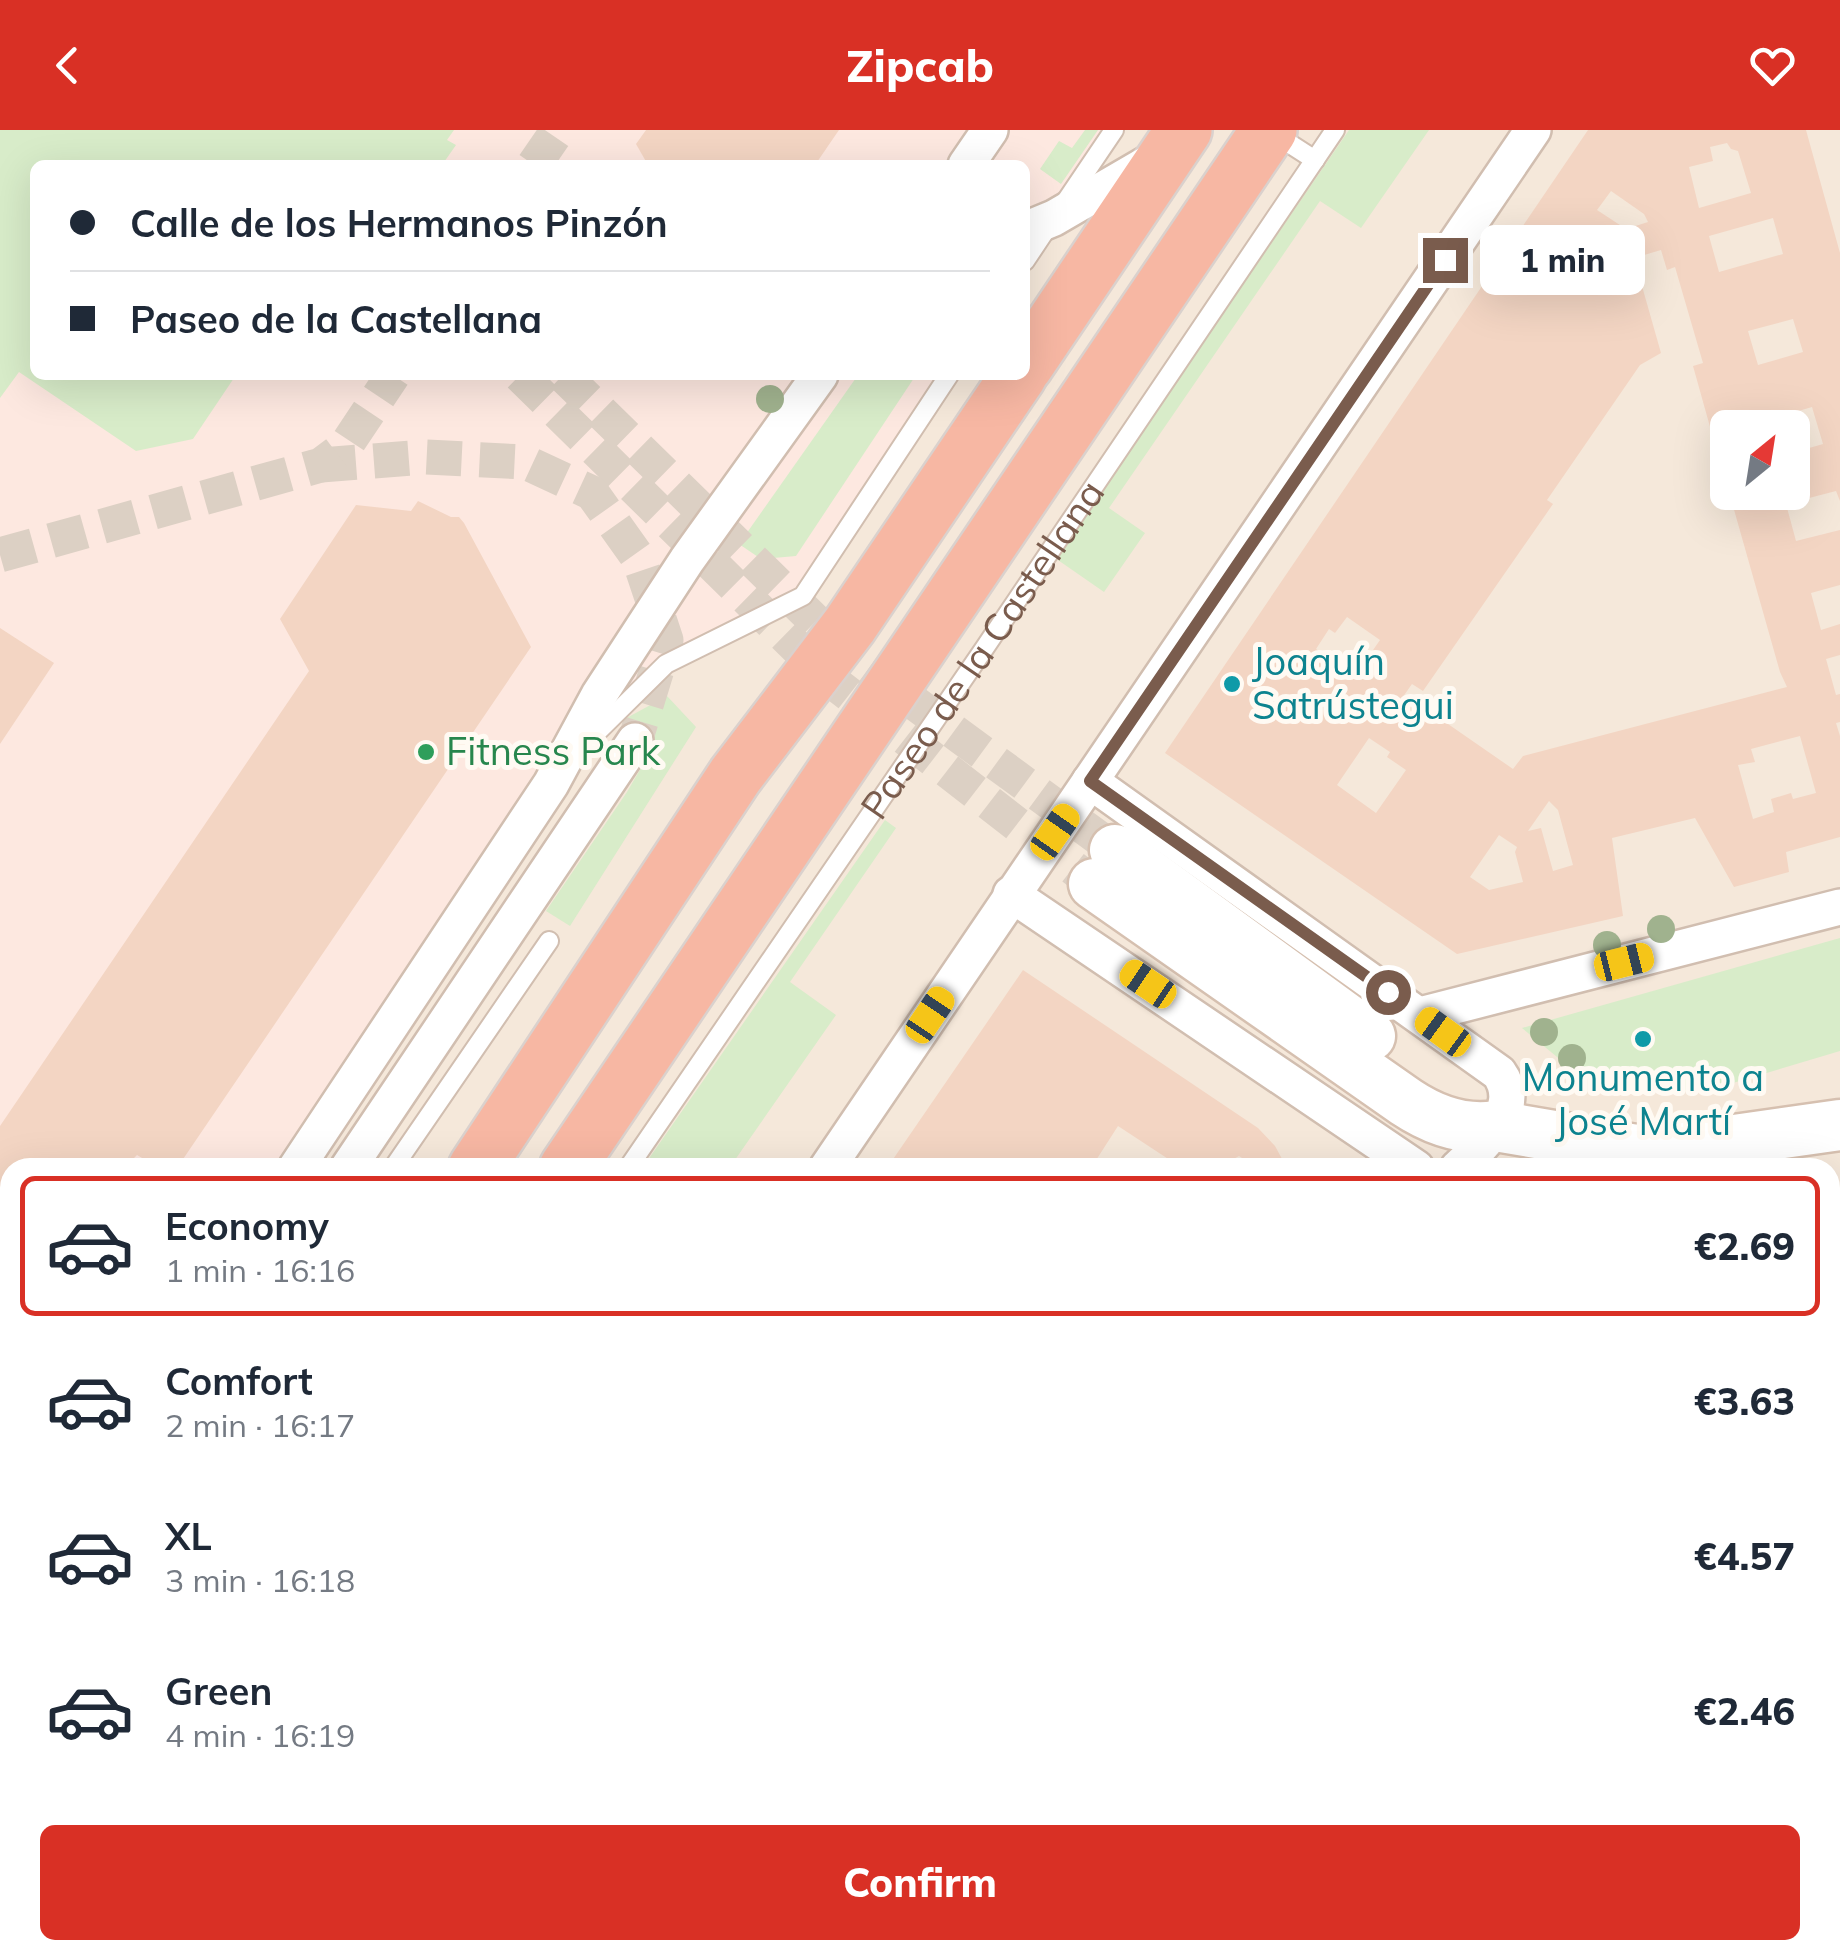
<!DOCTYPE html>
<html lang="en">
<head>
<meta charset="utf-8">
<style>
	body { margin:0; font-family:Mulish,sans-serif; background:#f6f6f7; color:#1f2937; height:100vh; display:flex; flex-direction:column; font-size:38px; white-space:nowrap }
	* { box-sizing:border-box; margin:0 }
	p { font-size:32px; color:#747a83 }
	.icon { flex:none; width:55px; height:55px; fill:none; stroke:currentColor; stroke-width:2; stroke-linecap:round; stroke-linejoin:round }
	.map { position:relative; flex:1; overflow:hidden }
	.sheet { position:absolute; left:0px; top:1028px; width:1840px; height:802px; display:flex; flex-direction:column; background:#fff; border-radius:30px 30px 0 0; box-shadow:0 10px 40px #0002 }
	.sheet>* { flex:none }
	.guide { position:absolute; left:30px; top:30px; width:1000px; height:220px; border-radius:15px; box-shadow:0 10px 40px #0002; display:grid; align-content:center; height:220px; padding:0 40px; background:#fff }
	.needle { width:65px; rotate:30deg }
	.controls { position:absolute; left:1710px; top:280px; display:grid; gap:20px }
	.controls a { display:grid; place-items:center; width:100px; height:100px; border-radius:15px; background:#fff; box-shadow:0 10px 40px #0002; font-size:50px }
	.end { position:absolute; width:45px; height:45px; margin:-22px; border:12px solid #7a5c4d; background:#fff; box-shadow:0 0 0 5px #fff }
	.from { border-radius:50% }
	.bubble { position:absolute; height:70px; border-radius:15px; background:#fff; box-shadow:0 10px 40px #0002; font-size:32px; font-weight:800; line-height:70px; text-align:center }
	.car { position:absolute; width:30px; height:60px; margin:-30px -15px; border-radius:12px; box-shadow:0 0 8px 2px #0007; background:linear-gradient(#f5c518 24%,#345 0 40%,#f5c518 0 76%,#345 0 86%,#f5c518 0) }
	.guide b { display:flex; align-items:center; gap:35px; height:95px; font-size:38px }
	.guide b+b { border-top:2px solid #e0e1e3 }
	.guide i { width:25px; height:25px; background:#1f2937 }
	ul { padding:18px 0 0; list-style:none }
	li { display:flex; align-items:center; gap:30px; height:140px; margin:0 20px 15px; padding:0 20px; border:5px solid transparent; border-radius:15px }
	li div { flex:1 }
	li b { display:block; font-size:38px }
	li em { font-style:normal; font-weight:800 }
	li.current { border-color:#d93025 }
	li>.icon { width:90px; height:90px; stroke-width:1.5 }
	.button { display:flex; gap:20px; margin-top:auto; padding:20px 40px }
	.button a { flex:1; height:115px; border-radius:15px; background:#d93025; color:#fff; font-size:40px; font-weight:800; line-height:115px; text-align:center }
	header { display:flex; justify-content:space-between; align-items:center; height:130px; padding:0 40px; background:#d93025; color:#fff; font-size:45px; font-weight:800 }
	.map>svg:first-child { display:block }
</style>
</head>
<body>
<header><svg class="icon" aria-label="back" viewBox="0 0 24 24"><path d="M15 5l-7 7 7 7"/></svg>Zipcab<svg class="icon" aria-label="heart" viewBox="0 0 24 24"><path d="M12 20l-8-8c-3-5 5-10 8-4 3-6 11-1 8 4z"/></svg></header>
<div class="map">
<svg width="1840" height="1828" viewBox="0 0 1840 1828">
	<rect width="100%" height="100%" fill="#fdf6ec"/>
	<!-- residential -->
	<path fill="#f5e8da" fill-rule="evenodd" d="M0,0H1840V1828H0ZM35,35H1025V245H35ZM1728,298H1792V362H1728ZM10,1038H1830V1820H10Z"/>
	<!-- commercial -->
	<polygon fill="#fde8e0" points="0,0 1114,0 1025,131 1025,35 35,35 35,245 949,245 803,466 713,509 610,586 296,1037 10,1038 10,1460 0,1474"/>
	<!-- education -->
	<polygon fill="#f3e8fa" points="1840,1452 1840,1545 1830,1534 1830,1461"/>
	<!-- green -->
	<g fill="#d8ecc9">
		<polygon points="0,0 454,0 447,10 456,15 442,35 35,35 35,245 236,245 193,309 136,321 19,242 0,268"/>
		<polygon points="1085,0 1098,0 1061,54 1040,39 1059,11 1072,18"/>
		<polygon points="1349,0 1429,0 1361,98 1320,71 1109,378 1145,403 1104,462 1055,428"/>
		<polygon points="858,245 916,245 796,426 761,429 739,414"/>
		<polygon points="667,566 696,597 570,796 546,781 627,662 655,614 621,591"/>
		<polygon points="885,690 896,698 790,852 836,885 730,1037 643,1037"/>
		<polygon points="1840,808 1840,921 1706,961 1632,958 1574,941 1522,898"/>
	</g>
	<!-- building -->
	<g fill="#f3d5c3" fill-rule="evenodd">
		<polygon points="646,0 839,0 815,35 648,35 636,14"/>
		<path d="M1588,0H1806L1840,123V371L1836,361L1786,374L1796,411L1840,400V455L1811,463L1821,500L1840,494V525L1826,529L1836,565L1840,564V592L1836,593L1840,606V707L1786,722L1789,742L1734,757L1695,688L1612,708L1623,786L1457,824L1165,623ZM1727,13L1731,19L1738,21L1751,63L1699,78L1689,37L1713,31L1710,17ZM1611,61L1644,84L1648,92L1626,99L1597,80ZM1773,88L1783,124L1719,142L1709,106ZM1661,120L1667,140L1675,137L1703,233L1693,236L1726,354L1728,298H1762L1761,292L1812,277L1823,314L1792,323V362H1729L1780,542L1787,557L1523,626L1513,639L1422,576L1412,590L1395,578L1412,554L1423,561L1553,374L1547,370L1640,235L1661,223L1634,128ZM1793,189L1803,222L1758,235L1748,201ZM1347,487L1380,510L1355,546L1316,519L1329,499L1335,503ZM1800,606L1816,663L1793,669L1791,663L1771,669L1774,682L1753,689L1738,635L1755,632L1751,619ZM1369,608L1390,622L1387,627L1406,640L1376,683L1337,655ZM1549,671L1558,680L1573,735L1553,741L1541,698L1528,701ZM1499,705L1517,717L1515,722L1523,752L1489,760L1470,747Z"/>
		<polygon points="418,371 451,387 459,387 464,393 531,517 177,1038 159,1038 137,1025 124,1038 10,1038 10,1233 0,1227 0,996 309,541 280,489 356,375 411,381"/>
		<polygon points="0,498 54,533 0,614"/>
		<polygon points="1023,840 1258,998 1275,1016 1287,1038 1257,1038 1239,1026 1218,1038 1182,1038 1118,996 1091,1038 887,1038"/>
		<polygon points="1840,1081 1840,1191 1830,1194 1830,1084"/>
		<polygon points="1830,1335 1840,1346 1840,1435 1830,1424"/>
		<polygon points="1840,1610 1840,1682 1835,1687 1830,1683 1830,1620"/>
		<polygon points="350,1820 398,1820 409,1828 344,1828"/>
		<polygon points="441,1820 769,1820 766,1828 453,1828"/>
		<polygon points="824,1820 873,1820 873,1823 885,1828 821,1828"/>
		<polygon points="1174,1820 1329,1820 1335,1828 1162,1828"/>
		<polygon points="1388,1820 1410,1820 1412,1828 1391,1828"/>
		<polygon points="1719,1820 1787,1820 1789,1828 1720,1828"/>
	</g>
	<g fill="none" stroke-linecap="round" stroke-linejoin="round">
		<!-- street-tunnel -->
		<g stroke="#dcd0c4" stroke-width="35" stroke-dasharray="35 18" stroke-linecap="butt">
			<polyline points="534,35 558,0"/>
			<polyline points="520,245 828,548 1094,754"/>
			<polyline points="563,245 852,527 1115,720"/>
			<polyline points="321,335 425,327 525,332 592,363 639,429 666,510 635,611"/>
			<polyline points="0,425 321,335 345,317 393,245"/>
		</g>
		<!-- lane casing -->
		<g stroke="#d1beb0" stroke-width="22">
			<g id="lane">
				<polyline points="1273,3 1315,30"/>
				<polyline points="1064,74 1114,0"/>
				<polyline points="1025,131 1049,95"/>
				<polyline points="590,609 666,534 803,466 949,245"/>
				<polyline points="393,1038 549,811"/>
				<path id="s1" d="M628,1038L986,516L1335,0"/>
				<polyline points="88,1828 92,1820"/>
			</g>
		</g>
		<!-- street casing -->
		<g stroke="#d1beb0" stroke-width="40">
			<g id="street">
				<polyline points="966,35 990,0"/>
				<polyline points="1025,100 1054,88 1157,28"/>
				<path d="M1090,651L1499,943C1524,978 1483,1015 1458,1038"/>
				<polyline points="1011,764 1416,1038"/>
				<polyline points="1420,885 1840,777"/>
				<polyline points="296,1038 551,654 599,565 687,430 820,245"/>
				<polyline points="348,1038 635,611"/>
				<polyline points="827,1038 1533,0"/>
				<polyline points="1830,1239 1840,1236"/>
				<polyline points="1830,1270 1840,1282"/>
				<polyline points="0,1474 10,1460"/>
				<polyline points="0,1604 10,1582"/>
				<polyline points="1830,1747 1840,1757"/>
				<polyline points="1556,1820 1557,1828"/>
				<polyline points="285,1828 290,1820"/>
				<polyline points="1059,1828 1071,1820"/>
			</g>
		</g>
		<!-- secondary casing -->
		<g stroke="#d6c0b0" stroke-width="55">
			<g id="secondary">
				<polyline points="1115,720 1370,906"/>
				<path d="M1094,754L1406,972C1433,990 1463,1001 1496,996L1636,1020L1678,1018L1840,995"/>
			</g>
		</g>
		<!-- highway casing -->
		<g stroke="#dad1cd" stroke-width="60">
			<g id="highway">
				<polyline points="1025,236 1184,0"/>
				<polyline points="476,1038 735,646 850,495 1019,245"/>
				<polyline points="567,1038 1269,0"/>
				<polyline points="0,1712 10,1697"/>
				<polyline points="36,1828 41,1820"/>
			</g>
		</g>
		<!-- lane -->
		<use href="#lane" stroke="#fff" stroke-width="18"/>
		<!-- street -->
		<use href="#street" stroke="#fff" stroke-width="35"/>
		<!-- secondary -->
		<use href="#secondary" stroke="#fff" stroke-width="50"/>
		<!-- highway -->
		<use href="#highway" stroke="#f7b7a3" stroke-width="55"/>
	</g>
	<!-- trees -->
	<g fill="#a0b28e">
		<circle cx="770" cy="269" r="14"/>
		<circle cx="1661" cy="799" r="14"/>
		<circle cx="1607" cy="815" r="14"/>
		<circle cx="1544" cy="902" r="14"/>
		<circle cx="1572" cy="928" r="14"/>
	</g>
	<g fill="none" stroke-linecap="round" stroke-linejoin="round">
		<!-- route -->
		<polyline stroke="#7a5c4d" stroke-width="12" points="1388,862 1090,651 1445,130"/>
	</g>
	<!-- markers -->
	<g fill="#0f9aa8" stroke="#fffaf3" stroke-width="4">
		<circle cx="1232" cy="554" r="10"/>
		<circle cx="1643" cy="909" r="10"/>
	</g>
	<circle fill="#2e9e5b" stroke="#fffaf3" stroke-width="4" cx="426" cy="622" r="10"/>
	<g text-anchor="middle" stroke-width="10" stroke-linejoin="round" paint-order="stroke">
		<!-- street labels -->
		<g font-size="38" fill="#7a5c4d" stroke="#fffaf3">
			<text dy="13" stroke="none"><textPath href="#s1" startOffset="628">Paseo de la Castellana</textPath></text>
		</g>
		<!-- culture labels -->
		<g font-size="38" fill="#0d838f" stroke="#fffaf3" text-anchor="start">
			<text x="1252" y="545">Joaquín<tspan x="1252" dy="44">Satrústegui</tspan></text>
			<text x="1643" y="961" text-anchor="middle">Monumento a<tspan x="1643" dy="44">José Martí</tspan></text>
		</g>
		<!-- leisure labels -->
		<g font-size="38" fill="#27864d" stroke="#fffaf3" text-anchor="start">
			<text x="446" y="635">Fitness Park</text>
		</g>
	</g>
</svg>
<div class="controls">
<a><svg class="needle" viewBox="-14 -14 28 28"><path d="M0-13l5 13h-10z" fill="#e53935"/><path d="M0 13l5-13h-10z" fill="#747a83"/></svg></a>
</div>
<i class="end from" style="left:1388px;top:862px"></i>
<i class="end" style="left:1445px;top:130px"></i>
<div class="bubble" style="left:1480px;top:95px;width:165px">1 min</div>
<i class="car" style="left:1055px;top:702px;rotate:35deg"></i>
<i class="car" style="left:1624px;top:832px;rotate:76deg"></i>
<i class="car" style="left:1148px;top:854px;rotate:304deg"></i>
<i class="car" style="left:930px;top:885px;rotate:34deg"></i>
<i class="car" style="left:1443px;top:902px;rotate:306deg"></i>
<div class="guide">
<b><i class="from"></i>Calle de los Hermanos Pinzón</b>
<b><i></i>Paseo de la Castellana</b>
</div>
<section class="sheet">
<ul>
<li class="current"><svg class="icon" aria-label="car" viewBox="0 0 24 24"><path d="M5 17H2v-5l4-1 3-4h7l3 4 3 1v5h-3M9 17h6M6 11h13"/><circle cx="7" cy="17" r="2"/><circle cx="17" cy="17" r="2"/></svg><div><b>Economy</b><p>1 min · 16:16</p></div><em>€2.69</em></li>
<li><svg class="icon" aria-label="car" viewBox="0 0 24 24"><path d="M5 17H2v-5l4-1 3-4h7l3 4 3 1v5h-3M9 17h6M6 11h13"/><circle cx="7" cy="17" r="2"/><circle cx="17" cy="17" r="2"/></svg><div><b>Comfort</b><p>2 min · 16:17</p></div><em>€3.63</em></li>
<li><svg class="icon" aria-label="car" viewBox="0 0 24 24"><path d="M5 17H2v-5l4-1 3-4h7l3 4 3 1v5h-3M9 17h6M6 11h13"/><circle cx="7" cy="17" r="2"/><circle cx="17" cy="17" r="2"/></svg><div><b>XL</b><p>3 min · 16:18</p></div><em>€4.57</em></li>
<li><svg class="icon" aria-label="car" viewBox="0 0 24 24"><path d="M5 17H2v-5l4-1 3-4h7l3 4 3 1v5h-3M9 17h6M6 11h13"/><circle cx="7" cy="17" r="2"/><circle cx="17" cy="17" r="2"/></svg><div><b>Green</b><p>4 min · 16:19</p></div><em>€2.46</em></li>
</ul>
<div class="button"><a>Confirm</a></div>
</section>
</div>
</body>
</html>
